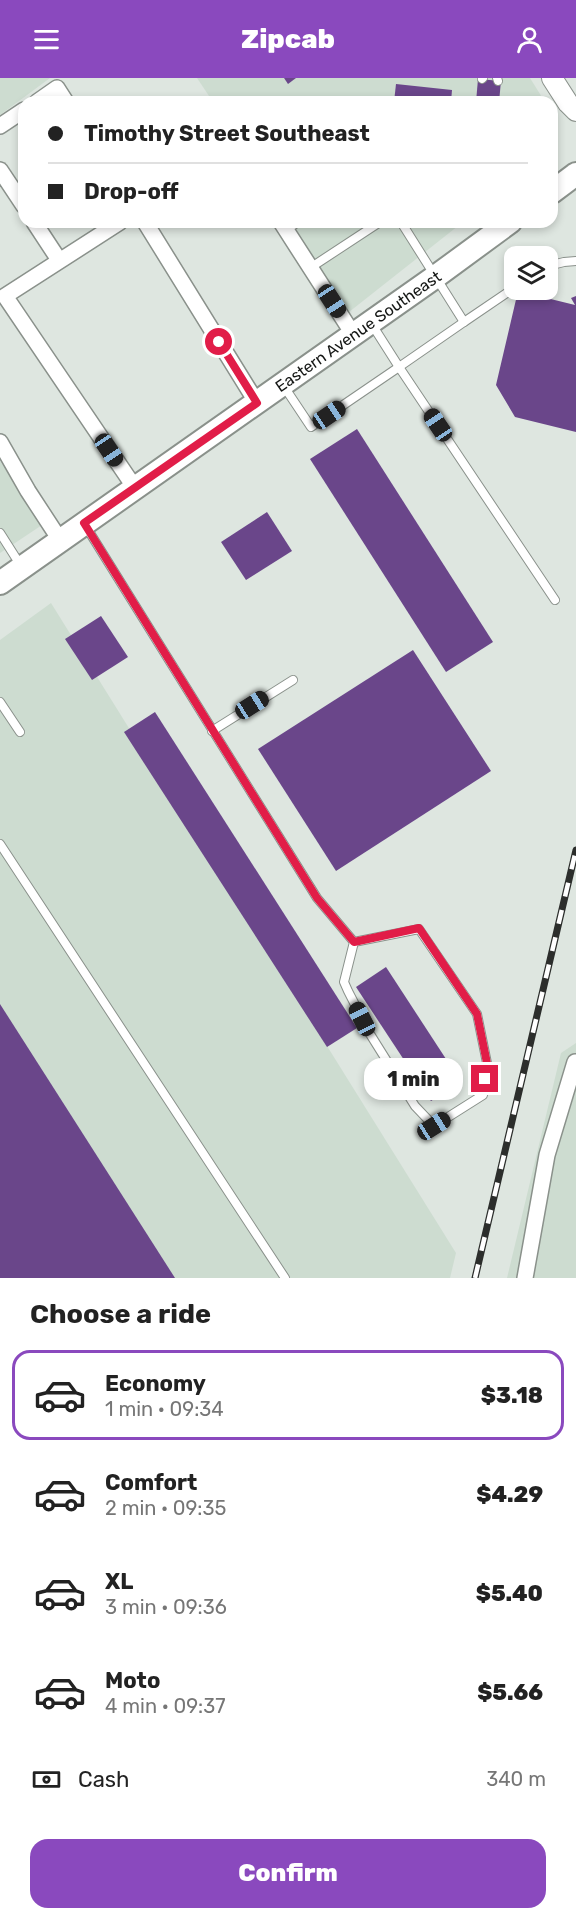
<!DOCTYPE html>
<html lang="en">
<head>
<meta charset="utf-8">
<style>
	body { margin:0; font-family:Rubik,sans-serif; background:#f2f2f2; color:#222; height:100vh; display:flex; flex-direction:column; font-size:22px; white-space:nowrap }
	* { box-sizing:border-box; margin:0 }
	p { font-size:20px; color:#767676 }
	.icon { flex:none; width:33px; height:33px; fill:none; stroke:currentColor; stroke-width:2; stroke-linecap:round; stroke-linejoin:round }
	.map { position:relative; height:1200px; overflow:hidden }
	.details { display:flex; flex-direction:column; background:#fff; flex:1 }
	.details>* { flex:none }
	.top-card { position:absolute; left:18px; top:18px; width:540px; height:132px; border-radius:18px; box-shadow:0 3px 9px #0003; display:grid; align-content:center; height:132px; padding:0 30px; background:#fff }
	.tools { position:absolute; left:504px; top:168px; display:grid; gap:12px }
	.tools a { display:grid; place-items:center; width:54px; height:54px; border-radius:12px; background:#fff; box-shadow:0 3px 9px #0003; font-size:30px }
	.end { position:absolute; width:27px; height:27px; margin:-14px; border:8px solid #e11d48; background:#fff; box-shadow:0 0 0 3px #fff }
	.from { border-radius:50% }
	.bubble { position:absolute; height:42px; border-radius:18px; background:#fff; box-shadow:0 3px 9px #0003; font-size:20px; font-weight:800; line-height:42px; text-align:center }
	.car { position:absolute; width:18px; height:36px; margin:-18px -9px; border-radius:8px; box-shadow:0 0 4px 2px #0007; background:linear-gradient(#222 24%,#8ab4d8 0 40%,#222 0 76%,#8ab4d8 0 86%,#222 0) }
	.top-card b { display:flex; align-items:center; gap:21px; height:57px; font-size:22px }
	.top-card b+b { border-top:2px solid #e0e0e0 }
	.top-card i { width:15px; height:15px; background:#222 }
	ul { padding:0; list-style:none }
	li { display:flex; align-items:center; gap:18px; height:90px; margin:0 12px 9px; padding:0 18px; border:3px solid transparent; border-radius:18px }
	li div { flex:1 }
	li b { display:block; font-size:22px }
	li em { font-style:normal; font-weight:800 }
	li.active { border-color:#8a49be }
	li>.icon { width:54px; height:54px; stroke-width:1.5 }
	h2 { padding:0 30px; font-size:27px; line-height:72px }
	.pay { display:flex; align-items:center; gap:15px; height:66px; padding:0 30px; font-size:22px }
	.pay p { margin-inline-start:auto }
	.primary-button { display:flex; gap:12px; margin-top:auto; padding:12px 30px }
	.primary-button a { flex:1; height:69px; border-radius:18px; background:#8a49be; color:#fff; font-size:24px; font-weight:800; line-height:69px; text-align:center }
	header { display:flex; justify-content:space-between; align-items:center; height:78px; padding:0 30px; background:#8a49be; color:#fff; font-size:27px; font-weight:800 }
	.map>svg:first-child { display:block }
</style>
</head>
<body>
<header><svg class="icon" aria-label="menu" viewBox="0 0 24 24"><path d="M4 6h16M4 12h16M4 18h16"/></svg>Zipcab<svg class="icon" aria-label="person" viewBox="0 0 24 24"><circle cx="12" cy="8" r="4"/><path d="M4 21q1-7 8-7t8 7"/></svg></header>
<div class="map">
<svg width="576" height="1200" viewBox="0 0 576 1200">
	<rect width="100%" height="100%" fill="#dee6e0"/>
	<!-- built -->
	<g fill="#cddcd0">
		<polygon points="0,0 50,0 0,37"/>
		<polygon points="197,0 530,0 545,24 213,24"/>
		<polygon points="290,144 463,144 349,234"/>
		<polygon points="0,383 42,447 0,475"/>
		<polygon points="51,525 456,1175 450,1200 0,1200 0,562"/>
		<polygon points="576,965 576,1200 507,1200 561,975"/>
	</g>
	<!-- building -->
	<g fill="#6a468a">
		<polygon points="284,0 296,0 288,6"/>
		<polygon points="478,1 501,3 499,24 476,24"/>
		<polygon points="396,6 452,12 451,24 394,24"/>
		<polygon points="518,213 575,227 571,220 576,218 576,354 515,339 496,307"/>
		<polygon points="357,351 493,564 446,594 310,381"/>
		<polygon points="267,434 292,473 246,502 221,464"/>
		<polygon points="101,538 128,579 92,602 65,561"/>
		<polygon points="413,572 491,693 336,793 258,671"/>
		<polygon points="155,634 357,950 327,969 124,654"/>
		<polygon points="386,889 461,1004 431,1023 356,909"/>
		<polygon points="0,926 175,1200 0,1200"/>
	</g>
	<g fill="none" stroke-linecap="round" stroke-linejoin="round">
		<!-- service casing -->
		<g stroke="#8a918b" stroke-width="10">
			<g id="service">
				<polyline points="497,0 498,3"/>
				<polyline points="482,1 483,0"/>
				<polyline points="401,144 464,244 514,210"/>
				<polyline points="286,152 298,144"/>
				<polyline points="548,188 564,184 576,183"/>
				<polyline points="310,190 380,144"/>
				<polyline points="371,245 399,289 464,244"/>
				<polyline points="283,307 311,349 399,289 555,522"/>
				<polyline points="85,447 317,820 354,864 344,904 348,913 370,956 415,1028 434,1048 483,1017 487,985 477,936 419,851 354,864"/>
				<polyline points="0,455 21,488"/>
				<polyline points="0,624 20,654"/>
				<polyline points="212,653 293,602"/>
				<polyline points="0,766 285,1200"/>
			</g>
		</g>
		<!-- minor casing -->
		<g stroke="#8a918b" stroke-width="18">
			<g id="minor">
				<polyline points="37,24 57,10 66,24"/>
				<polyline points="0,48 24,32"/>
				<polyline points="0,92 24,128"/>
				<polyline points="34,144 59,182"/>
				<polyline points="120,144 5,218 135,410"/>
				<polyline points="145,144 257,325"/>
				<polyline points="281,144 353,256"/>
				<polyline points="0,364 28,413 60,462"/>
				<polyline points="525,1200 547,1077 575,984"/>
			</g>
		</g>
		<!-- tertiary casing -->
		<g stroke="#8a918b" stroke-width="22">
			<polyline id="tertiary" points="552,0 568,25 576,33"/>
		</g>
		<!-- secondary casing -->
		<g stroke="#8a918b" stroke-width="26">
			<g id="secondary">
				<polyline points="552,114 576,96"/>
				<polyline points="0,505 435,199 510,144"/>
			</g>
		</g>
		<!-- service -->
		<use href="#service" stroke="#fff" stroke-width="8"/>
		<!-- minor -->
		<use href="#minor" stroke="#fff" stroke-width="15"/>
		<!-- tertiary -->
		<use href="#tertiary" stroke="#fff" stroke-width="20"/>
		<!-- secondary -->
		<use href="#secondary" stroke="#fff" stroke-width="22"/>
		<!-- rail casing -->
		<g stroke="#2c2e2c" stroke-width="7">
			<polyline id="rail" points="475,1200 576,772"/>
		</g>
		<!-- rail -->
		<use href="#rail" stroke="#fff" stroke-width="4.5" stroke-dasharray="14" stroke-linecap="butt"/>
	</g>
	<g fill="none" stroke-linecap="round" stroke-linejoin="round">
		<!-- route -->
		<polyline stroke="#e11d48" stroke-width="8" points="219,264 257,325 84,445 317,820 354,864 419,850 477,936 487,985 485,1001"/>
	</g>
	<g text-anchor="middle" stroke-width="6" stroke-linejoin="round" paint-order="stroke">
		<!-- street labels -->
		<g font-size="16" fill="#151715" stroke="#fff">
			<text transform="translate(358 253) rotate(-35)" y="6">Eastern Avenue Southeast</text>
		</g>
	</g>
</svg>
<div class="tools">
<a><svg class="icon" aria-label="layers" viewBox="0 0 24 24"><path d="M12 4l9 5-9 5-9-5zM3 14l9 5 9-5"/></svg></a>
</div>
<i class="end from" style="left:219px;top:264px"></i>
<i class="end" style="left:485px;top:1001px"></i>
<div class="bubble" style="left:364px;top:980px;width:99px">1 min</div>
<i class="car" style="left:332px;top:223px;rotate:147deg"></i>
<i class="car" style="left:329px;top:337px;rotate:56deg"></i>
<i class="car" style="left:438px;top:347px;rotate:326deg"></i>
<i class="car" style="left:109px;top:372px;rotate:146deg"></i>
<i class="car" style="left:252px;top:627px;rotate:58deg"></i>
<i class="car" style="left:362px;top:941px;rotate:333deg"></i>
<i class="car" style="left:434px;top:1048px;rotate:58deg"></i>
<div class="top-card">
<b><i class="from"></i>Timothy Street Southeast</b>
<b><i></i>Drop-off</b>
</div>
</div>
<section class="details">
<h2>Choose a ride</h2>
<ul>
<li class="active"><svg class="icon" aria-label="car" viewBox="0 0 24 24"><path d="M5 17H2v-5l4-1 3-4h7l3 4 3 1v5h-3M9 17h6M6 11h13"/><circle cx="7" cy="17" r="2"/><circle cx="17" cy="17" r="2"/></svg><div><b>Economy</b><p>1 min · 09:34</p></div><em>$3.18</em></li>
<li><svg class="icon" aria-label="car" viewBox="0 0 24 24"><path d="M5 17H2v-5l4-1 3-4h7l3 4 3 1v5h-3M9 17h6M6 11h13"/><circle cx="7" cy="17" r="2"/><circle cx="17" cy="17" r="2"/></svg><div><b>Comfort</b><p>2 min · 09:35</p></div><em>$4.29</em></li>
<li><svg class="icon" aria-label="car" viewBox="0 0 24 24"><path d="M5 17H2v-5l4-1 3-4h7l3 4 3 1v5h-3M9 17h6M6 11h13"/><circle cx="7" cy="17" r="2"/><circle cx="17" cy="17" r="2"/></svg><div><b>XL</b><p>3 min · 09:36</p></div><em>$5.40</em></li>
<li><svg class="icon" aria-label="car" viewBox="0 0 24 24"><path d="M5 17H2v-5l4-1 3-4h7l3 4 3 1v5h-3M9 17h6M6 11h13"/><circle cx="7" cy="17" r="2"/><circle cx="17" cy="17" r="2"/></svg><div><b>Moto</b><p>4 min · 09:37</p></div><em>$5.66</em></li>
</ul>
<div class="pay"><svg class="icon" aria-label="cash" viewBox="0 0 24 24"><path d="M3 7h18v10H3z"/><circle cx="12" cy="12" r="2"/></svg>Cash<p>340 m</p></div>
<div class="primary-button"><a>Confirm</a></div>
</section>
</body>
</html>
